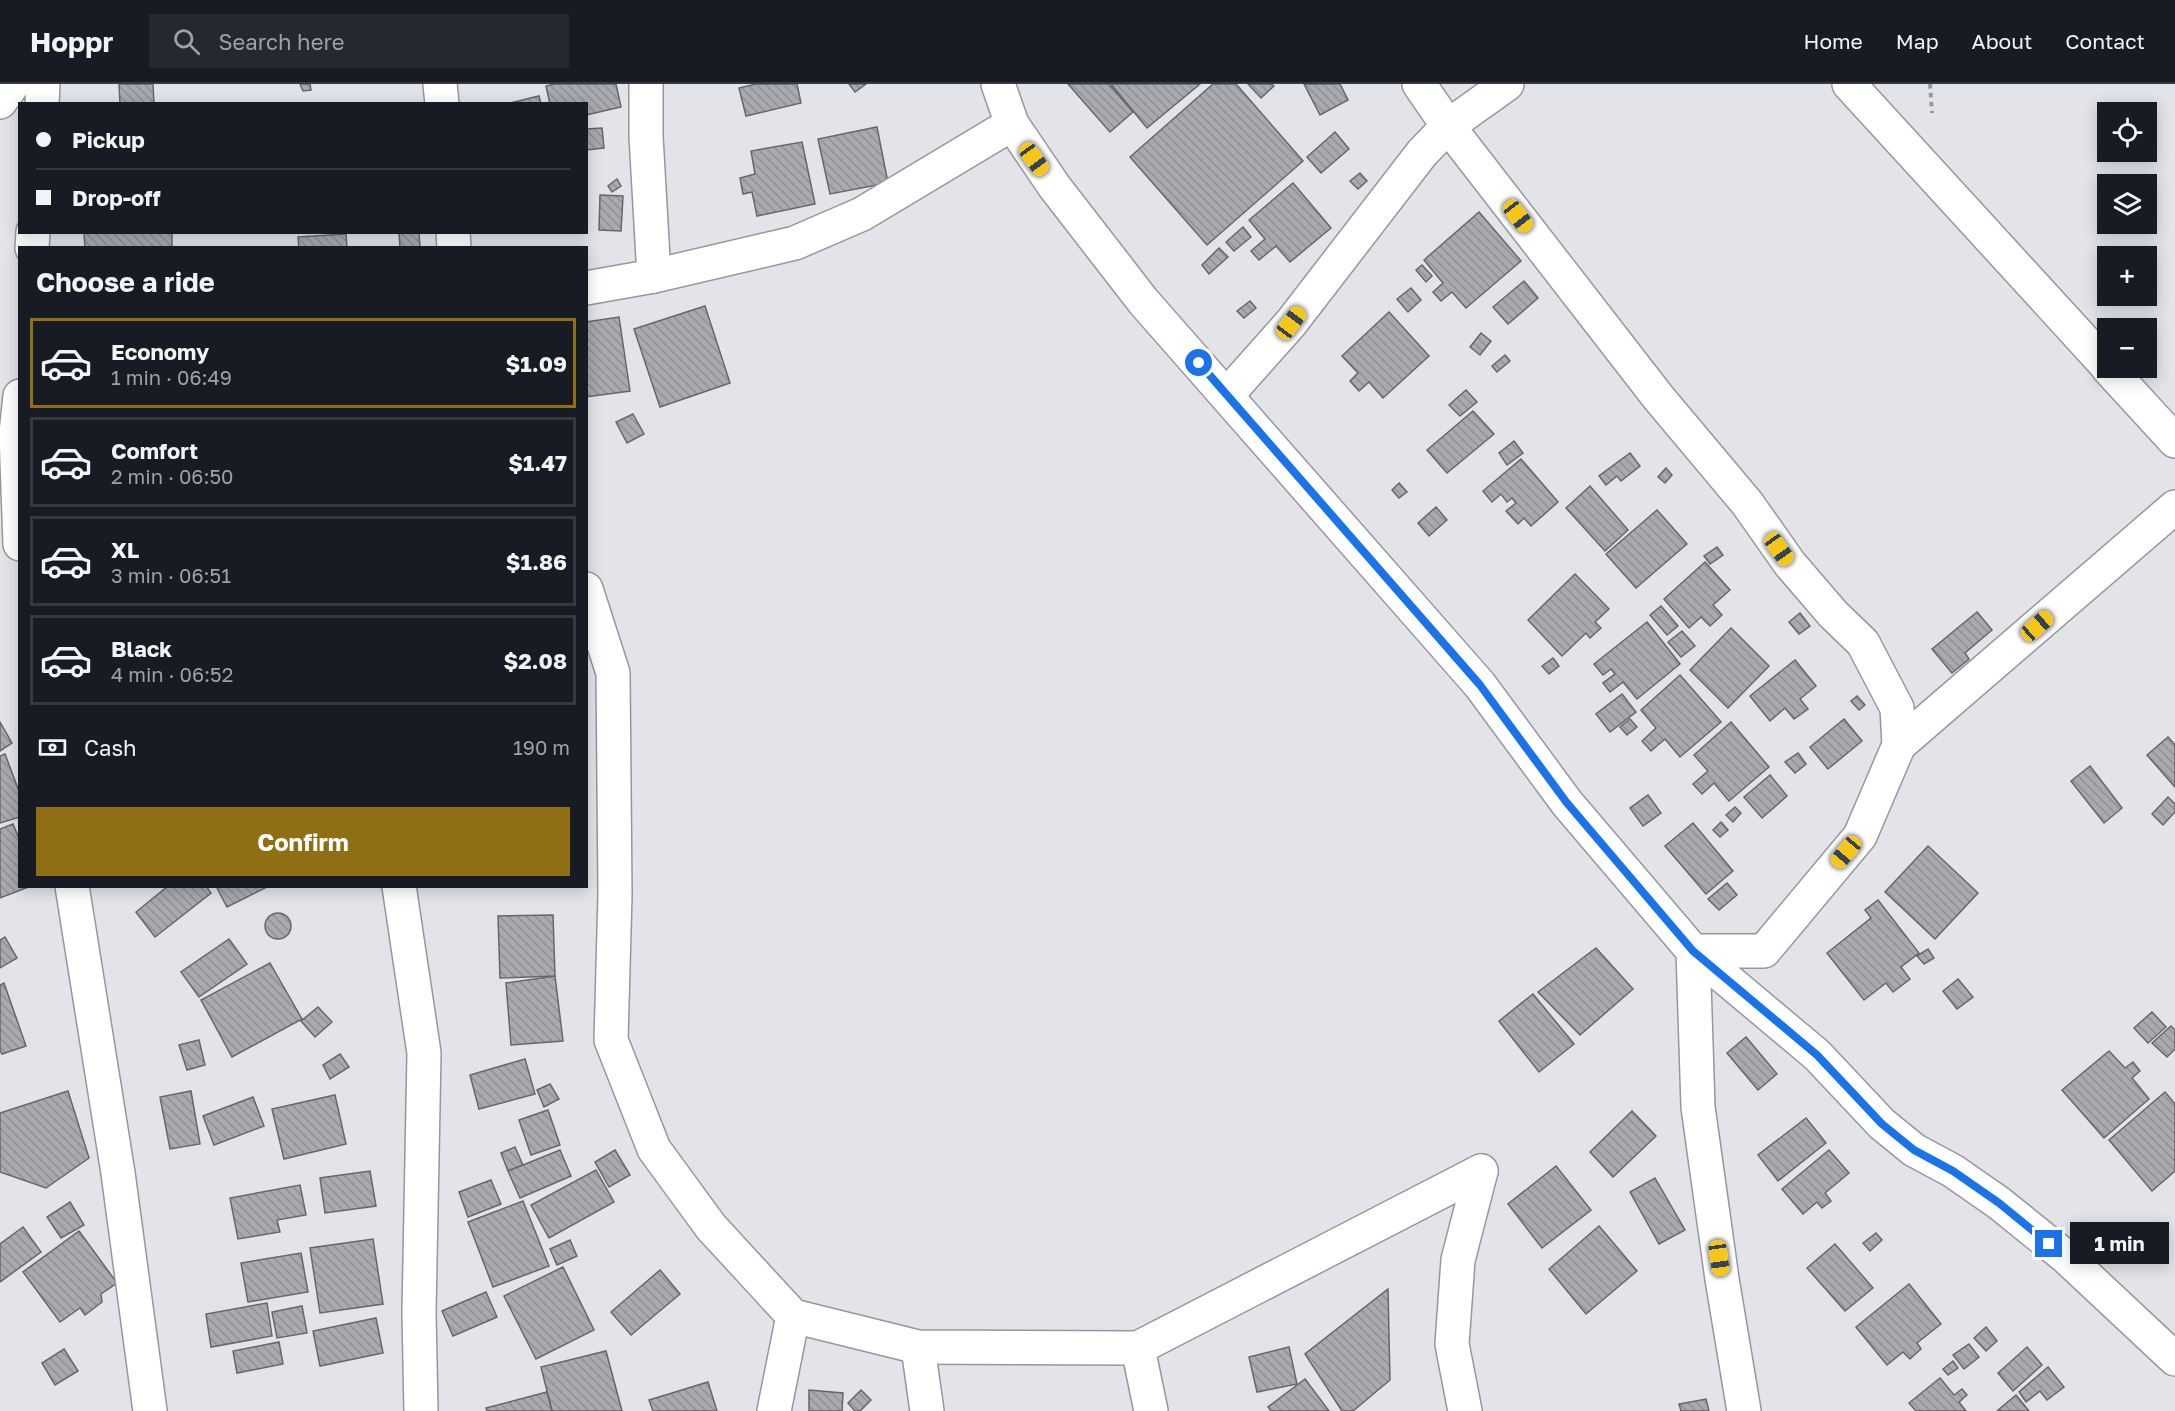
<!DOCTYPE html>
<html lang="en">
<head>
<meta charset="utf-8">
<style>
	body { margin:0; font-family:"Golos Text",sans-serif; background:#242831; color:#f1f3f6; height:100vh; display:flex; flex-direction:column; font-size:22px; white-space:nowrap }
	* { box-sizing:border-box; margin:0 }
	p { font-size:20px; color:#9ea1a6 }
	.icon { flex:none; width:33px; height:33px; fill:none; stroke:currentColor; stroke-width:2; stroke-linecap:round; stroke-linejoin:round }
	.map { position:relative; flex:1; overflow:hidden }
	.drawer { position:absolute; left:18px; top:162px; width:570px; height:642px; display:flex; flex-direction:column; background:#171b24; border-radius:0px; box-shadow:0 3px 15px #0003 }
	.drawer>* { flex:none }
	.banner { position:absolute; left:18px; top:18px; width:570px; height:132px; border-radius:0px; box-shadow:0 3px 15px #0003; display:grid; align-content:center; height:132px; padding:0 18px; background:#171b24 }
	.tools { position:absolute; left:2097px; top:18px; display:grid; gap:12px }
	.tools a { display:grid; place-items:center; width:60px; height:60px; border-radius:0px; background:#171b24; box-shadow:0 3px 15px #0003; font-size:30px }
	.end { position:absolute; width:27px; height:27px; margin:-14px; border:8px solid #1a73e8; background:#fff; box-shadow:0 0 0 3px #fff }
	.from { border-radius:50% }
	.bubble { position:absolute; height:42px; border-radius:0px; background:#171b24; box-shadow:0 3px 15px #0003; font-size:20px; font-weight:700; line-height:42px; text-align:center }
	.car { position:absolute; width:18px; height:36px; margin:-18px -9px; border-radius:8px; box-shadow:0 0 4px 2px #0007; background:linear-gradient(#f5c518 24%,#345 0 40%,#f5c518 0 76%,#345 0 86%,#f5c518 0) }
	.banner b { display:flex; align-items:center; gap:21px; height:57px; font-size:22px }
	.banner b+b { border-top:2px solid #363941 }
	.banner i { width:15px; height:15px; background:#f1f3f6 }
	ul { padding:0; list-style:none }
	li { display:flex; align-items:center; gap:18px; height:90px; margin:0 12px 9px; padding:0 6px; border:3px solid #363941; border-radius:0px }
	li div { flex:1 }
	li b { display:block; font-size:22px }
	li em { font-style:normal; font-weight:700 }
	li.on { border-color:#906e13 }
	li>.icon { width:54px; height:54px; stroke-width:1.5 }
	h2 { padding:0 18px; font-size:27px; line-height:72px }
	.pay { display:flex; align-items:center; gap:15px; height:66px; padding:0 18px; font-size:22px }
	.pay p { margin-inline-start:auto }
	.primary-button { display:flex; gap:12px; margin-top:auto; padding:12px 18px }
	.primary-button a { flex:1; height:69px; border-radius:0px; background:#906e13; color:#fff; font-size:24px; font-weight:700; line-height:69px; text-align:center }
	header { display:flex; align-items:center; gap:36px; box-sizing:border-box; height:84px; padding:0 30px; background:#171b24; border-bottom:2px solid #363941 }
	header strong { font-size:28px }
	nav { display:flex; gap:33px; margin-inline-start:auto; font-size:21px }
	.search { width:420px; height:54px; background:#242831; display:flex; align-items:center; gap:15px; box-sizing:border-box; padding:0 21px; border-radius:0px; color:#9ea1a6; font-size:22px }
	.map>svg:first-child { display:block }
</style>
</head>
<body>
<header>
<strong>Hoppr</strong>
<div class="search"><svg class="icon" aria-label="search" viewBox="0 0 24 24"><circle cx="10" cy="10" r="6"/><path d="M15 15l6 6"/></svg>Search here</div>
<nav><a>Home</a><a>Map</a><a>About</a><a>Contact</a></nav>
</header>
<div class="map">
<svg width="2175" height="1327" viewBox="0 0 2175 1327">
	<defs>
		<pattern id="building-back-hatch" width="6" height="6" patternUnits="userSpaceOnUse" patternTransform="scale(1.5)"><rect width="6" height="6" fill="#a9aab0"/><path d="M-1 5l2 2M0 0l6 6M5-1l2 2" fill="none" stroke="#909196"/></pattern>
	</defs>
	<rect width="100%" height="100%" fill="#e2e4ea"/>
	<!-- building -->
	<g fill="url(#building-back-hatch)" stroke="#66676c" stroke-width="1.5">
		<polygon points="119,0 153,0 154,20 120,20"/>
		<polygon points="300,0 310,0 311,6 303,7"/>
		<polygon points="555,0 616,0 621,23 586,31 586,20 550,20 546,2"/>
		<polygon points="756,0 797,0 801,19 746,32 739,4"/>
		<polygon points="849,0 866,0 855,8"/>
		<polygon points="1068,0 1109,0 1133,28 1110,48"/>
		<polygon points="1111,0 1200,0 1147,44"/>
		<polygon points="1213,0 1236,0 1303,77 1207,161 1130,73"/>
		<polygon points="1248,0 1272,0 1274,2 1261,14"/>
		<polygon points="1304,0 1340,0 1348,16 1320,31"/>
		<polygon points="539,12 541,20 506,20"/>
		<polygon points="877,43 888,99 830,110 818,55"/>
		<polygon points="602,44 604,64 586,66 586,45"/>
		<polygon points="1335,48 1349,65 1321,89 1307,73"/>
		<polygon points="802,58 815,120 757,132 752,108 743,110 740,94 755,90 751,67"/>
		<polygon points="1360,89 1367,97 1358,105 1350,97"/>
		<polygon points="617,95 621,102 612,108 608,102"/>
		<polygon points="1293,99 1331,144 1290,178 1276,162 1259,176 1251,167 1265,155 1249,136"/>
		<polygon points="600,111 623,112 621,147 599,146"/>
		<polygon points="1479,128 1521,177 1466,224 1452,208 1441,217 1433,208 1443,199 1424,176"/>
		<polygon points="1243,143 1251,153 1234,167 1226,158"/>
		<polygon points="84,148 172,148 172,164 85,164"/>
		<polygon points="399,148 419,148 420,164 400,164"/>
		<polygon points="346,150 347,164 299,164 298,153"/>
		<polygon points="1219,164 1228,173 1209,190 1202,181"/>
		<polygon points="1422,181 1432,192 1426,198 1416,186"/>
		<polygon points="1524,197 1538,214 1508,240 1493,223"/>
		<polygon points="1411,204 1421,216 1408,228 1397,215"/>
		<polygon points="1250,217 1256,224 1244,234 1237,227"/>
		<polygon points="705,222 730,299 660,323 634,245"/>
		<polygon points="1389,228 1429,272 1383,314 1369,298 1359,307 1350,297 1358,289 1342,272"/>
		<polygon points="619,233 630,307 586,313 586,238"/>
		<polygon points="1481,249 1491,257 1480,271 1470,263"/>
		<polygon points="1505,271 1510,277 1497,288 1492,282"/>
		<polygon points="1466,306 1477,318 1460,332 1449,321"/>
		<polygon points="1473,327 1494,350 1447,389 1427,366"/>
		<polygon points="633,330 644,350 627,359 616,338"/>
		<polygon points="1514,357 1523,369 1507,381 1499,369"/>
		<polygon points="1630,369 1640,382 1621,397 1617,392 1606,401 1599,392"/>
		<polygon points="1521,375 1558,418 1531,442 1524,434 1518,440 1506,427 1516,419 1512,414 1507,418 1501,410 1492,418 1483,407"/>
		<polygon points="1666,384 1672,391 1665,399 1658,393"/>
		<polygon points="1399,399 1407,408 1399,414 1392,406"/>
		<polygon points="1590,402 1628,446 1605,467 1566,424"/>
		<polygon points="1436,423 1447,436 1429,452 1418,439"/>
		<polygon points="1657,426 1687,460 1636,504 1606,470"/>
		<polygon points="1717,463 1723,471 1710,480 1704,472"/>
		<polygon points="1705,478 1730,506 1713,521 1722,531 1710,542 1701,533 1689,544 1664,515"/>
		<polygon points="1575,490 1609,525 1595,538 1601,544 1590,554 1586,549 1562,572 1528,536"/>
		<polygon points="1661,522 1678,542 1667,551 1650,531"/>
		<polygon points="1977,528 1992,546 1965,569 1969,575 1952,589 1932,565"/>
		<polygon points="1800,529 1810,542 1799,550 1789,538"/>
		<polygon points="1647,538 1680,580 1637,615 1623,598 1610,608 1603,599 1615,590 1611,585 1603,591 1594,580"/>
		<polygon points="1731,544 1769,582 1728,624 1690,586"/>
		<polygon points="1682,547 1695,562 1681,573 1668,558"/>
		<polygon points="1553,574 1559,582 1549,590 1542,582"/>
		<polygon points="1795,576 1816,602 1800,615 1808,625 1794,635 1785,624 1770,637 1750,612"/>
		<polygon points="1680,591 1721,638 1680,673 1665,655 1651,667 1642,657 1656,644 1641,626"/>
		<polygon points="1622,610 1636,628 1610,648 1596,630"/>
		<polygon points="1857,612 1865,621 1859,626 1851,617"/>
		<polygon points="1630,635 1637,643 1627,651 1620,643"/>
		<polygon points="1844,635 1862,657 1828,685 1810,663"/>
		<polygon points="0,638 12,659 0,667"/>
		<polygon points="1731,638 1769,683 1729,717 1714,699 1702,710 1693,700 1708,687 1694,671"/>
		<polygon points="2168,653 2175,661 2175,703 2147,671"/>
		<polygon points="1798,669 1806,680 1795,689 1785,678"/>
		<polygon points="5,670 20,710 20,733 0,739 0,672"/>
		<polygon points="2090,682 2122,724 2104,739 2071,697"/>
		<polygon points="1770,691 1787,712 1762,734 1744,713"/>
		<polygon points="1648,711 1661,729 1643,742 1630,724"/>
		<polygon points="2168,713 2175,720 2175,728 2163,741 2152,730"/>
		<polygon points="1735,723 1741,729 1733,738 1726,731"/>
		<polygon points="1721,738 1728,746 1720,753 1713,746"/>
		<polygon points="1693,739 1733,787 1706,810 1665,762"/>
		<polygon points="13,740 20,757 20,802 31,802 0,814 0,745"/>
		<polygon points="1928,762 1978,809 1935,855 1885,808"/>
		<polygon points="1727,799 1737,811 1719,826 1708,815"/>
		<polygon points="168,802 206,802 211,809 155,853 136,828"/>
		<polygon points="216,802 269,802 227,823"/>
		<polygon points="1878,816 1919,869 1901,883 1910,895 1893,908 1886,899 1864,916 1827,869 1871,834 1865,826"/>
		<circle cx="278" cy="842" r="13"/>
		<polygon points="553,831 555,892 500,894 498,832"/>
		<polygon points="5,853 17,874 0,884 0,856"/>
		<polygon points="229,855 247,880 199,913 181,888"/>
		<polygon points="1596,864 1633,905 1580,951 1538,908"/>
		<polygon points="1928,865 1934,874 1924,880 1917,872"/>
		<polygon points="270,879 302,935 232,973 201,916"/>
		<polygon points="555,892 563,957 511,961 506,899"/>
		<polygon points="1958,895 1973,913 1957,925 1943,907"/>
		<polygon points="4,899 26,962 2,970 0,967 0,901"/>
		<polygon points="1533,910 1574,960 1539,988 1499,937"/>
		<polygon points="318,923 332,938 315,953 301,937"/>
		<polygon points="2152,928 2166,943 2148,959 2134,944"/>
		<polygon points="2171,942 2175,946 2175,965 2167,973 2152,959"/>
		<polygon points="1746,953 1777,990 1758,1006 1727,969"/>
		<polygon points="199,956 205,981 187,986 179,961"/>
		<polygon points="2109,967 2125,984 2133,978 2140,987 2132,994 2149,1015 2104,1054 2062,1006"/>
		<polygon points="340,970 349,983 330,995 323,981"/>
		<polygon points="525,975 535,1010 479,1025 470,991"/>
		<polygon points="550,1000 559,1015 544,1023 537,1006"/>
		<polygon points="68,1007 89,1074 46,1104 0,1088 0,1029"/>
		<polygon points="191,1007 200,1060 170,1065 160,1013"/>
		<polygon points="2165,1008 2175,1020 2175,1087 2152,1107 2109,1056"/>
		<polygon points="335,1011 346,1060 284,1075 272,1025"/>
		<polygon points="253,1013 264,1042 214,1061 203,1032"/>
		<polygon points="548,1026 560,1061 531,1071 519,1036"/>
		<polygon points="1632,1027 1656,1052 1613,1093 1590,1068"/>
		<polygon points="1806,1034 1826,1059 1778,1097 1758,1071"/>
		<polygon points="515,1063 523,1081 508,1087 501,1069"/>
		<polygon points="560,1066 571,1092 520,1114 508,1087"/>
		<polygon points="615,1066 630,1091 609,1103 595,1078"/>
		<polygon points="1829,1066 1849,1089 1825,1109 1831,1117 1822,1124 1817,1118 1803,1130 1782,1105"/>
		<polygon points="1556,1082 1591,1126 1542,1164 1508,1120"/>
		<polygon points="596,1086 614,1118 549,1154 531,1121"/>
		<polygon points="370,1087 376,1122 325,1129 320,1094"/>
		<polygon points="1655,1094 1685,1146 1659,1160 1630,1108"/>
		<polygon points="491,1096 501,1120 468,1133 459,1108"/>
		<polygon points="300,1101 306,1131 277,1136 280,1148 238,1155 230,1114"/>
		<polygon points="523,1117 549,1182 493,1203 468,1138"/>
		<polygon points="70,1118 84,1141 61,1154 47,1133"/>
		<polygon points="1599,1142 1637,1187 1586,1230 1549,1185"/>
		<polygon points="23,1143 41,1168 0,1198 0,1160"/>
		<polygon points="79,1147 117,1199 101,1210 102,1218 85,1231 80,1224 60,1238 23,1188"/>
		<polygon points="1876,1149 1882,1156 1870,1167 1863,1159"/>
		<polygon points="373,1155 383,1220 320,1229 310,1164"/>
		<polygon points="570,1156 577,1172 557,1181 550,1165"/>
		<polygon points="1835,1160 1873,1204 1845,1227 1807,1184"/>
		<polygon points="301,1169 308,1208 248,1218 241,1179"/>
		<polygon points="563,1183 594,1246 536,1275 504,1212"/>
		<polygon points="660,1186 680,1210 631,1251 611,1228"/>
		<polygon points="1909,1200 1941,1240 1917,1259 1921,1265 1910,1275 1903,1268 1887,1281 1856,1243"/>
		<polygon points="1388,1205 1390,1296 1353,1327 1342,1327 1305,1270"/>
		<polygon points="486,1208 497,1233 453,1252 442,1227"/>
		<polygon points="267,1219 272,1252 211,1263 206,1230"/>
		<polygon points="302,1222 307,1249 277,1254 272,1228"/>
		<polygon points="376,1234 383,1269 320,1282 313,1247"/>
		<polygon points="1986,1243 1997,1257 1986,1267 1974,1254"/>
		<polygon points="279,1258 283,1280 237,1289 233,1267"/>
		<polygon points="1969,1260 1979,1273 1964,1285 1953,1271"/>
		<polygon points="1289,1263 1297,1300 1257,1308 1249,1273"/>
		<polygon points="2027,1263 2042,1281 2013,1307 1998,1289"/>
		<polygon points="64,1265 78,1287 55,1301 42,1279"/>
		<polygon points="606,1267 622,1327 552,1327 541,1283"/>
		<polygon points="1953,1277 1958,1284 1948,1291 1943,1285"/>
		<polygon points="2048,1283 2064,1303 2047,1316 2040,1307 2026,1318 2019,1308"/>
		<polygon points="1940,1294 1954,1311 1962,1305 1967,1311 1959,1318 1966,1327 1916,1327 1909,1319"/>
		<polygon points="1305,1295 1329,1327 1271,1327 1268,1323"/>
		<polygon points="708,1298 717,1327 653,1327 649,1316"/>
		<polygon points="809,1306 843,1309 842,1327 809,1327"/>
		<polygon points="861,1306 871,1316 860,1327 855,1327 848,1319"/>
		<polygon points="547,1308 552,1327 487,1327 486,1324"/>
		<polygon points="2016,1311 2029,1327 1997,1327"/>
		<polygon points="1706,1315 1709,1327 1681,1327 1679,1320"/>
	</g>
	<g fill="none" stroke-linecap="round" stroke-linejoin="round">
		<!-- street casing -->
		<g stroke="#96979d" stroke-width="36">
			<g id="street">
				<polyline points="440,0 442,20"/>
				<polyline points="646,0 646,52 654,192"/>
				<polyline points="1419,0 1448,42 1658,313 1747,419 1790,480 1833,530 1863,559 1897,624 1899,661 1860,752 1764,867 1693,867"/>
				<polyline points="1849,0 2108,283"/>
				<polyline points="0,18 13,0"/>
				<polyline points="42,20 43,0"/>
				<polyline points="1012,40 1054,102 1143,217 1480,601 1567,719 1693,867 1698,1023 1722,1195 1744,1327"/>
				<polyline points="453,148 454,164"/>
				<polyline points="32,164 33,148"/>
				<polyline points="586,204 654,192 795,159 862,130 1012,40 998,0"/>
				<polyline points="2108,284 2175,357"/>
				<polyline points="1227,311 1291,239 1422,69 1448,42 1507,0"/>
				<polyline points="20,312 16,349 20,460"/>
				<polyline points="586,505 613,589 615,811 611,956 654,1065 711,1143 793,1232 918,1263 1138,1264 1481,1087"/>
				<polyline points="1899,661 2175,423"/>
				<polyline points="72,802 118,1089 150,1327"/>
				<polyline points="399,802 424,969 419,1229 421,1327"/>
				<polyline points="1693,867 1817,971 1882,1040 1914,1066 1953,1087 1999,1119 2066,1173 2175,1275"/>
				<polyline points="918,1263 927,1327"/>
				<polyline points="1138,1264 1151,1327"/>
				<polyline points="774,1327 793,1232"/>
				<polyline points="1465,1327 1452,1260 1458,1176 1481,1087"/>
			</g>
		</g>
		<!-- path -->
		<polyline stroke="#97989d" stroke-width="4" stroke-dasharray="4.5 4.5" stroke-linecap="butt" points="1930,0 1932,29"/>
		<!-- street -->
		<use href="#street" stroke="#fff" stroke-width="33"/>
	</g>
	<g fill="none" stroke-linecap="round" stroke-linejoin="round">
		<!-- route -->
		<polyline stroke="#1a73e8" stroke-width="8" points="1199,279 1480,601 1567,719 1693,867 1817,971 1882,1040 1914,1066 1953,1087 1999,1119 2049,1160"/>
	</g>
</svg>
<div class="tools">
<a><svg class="icon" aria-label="locate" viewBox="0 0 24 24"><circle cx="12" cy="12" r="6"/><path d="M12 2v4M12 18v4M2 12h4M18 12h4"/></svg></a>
<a><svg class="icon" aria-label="layers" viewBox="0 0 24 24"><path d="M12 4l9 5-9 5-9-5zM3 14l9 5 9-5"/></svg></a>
<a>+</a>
<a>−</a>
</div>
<i class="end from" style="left:1199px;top:279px"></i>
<i class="end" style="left:2049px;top:1160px"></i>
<div class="bubble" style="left:2070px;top:1138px;width:99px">1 min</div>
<i class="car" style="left:1034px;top:75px;rotate:144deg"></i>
<i class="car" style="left:1518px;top:132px;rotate:142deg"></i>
<i class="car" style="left:1291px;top:239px;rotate:37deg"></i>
<i class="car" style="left:1779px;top:465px;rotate:145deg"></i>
<i class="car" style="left:2037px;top:542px;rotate:49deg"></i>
<i class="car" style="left:1846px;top:768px;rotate:220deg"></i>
<i class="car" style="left:1719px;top:1174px;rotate:172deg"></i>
<div class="banner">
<b><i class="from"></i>Pickup</b>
<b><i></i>Drop-off</b>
</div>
<section class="drawer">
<h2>Choose a ride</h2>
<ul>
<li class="on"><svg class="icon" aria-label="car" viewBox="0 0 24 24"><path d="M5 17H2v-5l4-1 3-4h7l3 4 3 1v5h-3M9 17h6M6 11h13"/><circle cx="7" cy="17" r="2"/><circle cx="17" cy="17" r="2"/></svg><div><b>Economy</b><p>1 min · 06:49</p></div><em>$1.09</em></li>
<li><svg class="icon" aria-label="car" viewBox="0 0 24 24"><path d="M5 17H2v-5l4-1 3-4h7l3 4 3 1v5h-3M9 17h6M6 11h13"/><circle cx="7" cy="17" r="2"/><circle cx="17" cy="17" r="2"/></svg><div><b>Comfort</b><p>2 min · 06:50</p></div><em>$1.47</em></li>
<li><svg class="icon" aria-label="car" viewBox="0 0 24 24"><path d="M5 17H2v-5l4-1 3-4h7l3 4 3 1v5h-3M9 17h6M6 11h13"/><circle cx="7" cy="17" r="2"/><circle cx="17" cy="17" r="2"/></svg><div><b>XL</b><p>3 min · 06:51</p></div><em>$1.86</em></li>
<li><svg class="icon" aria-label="car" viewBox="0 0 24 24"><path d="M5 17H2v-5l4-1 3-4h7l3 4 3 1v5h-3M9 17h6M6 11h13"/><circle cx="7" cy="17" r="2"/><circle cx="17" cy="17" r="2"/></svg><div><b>Black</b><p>4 min · 06:52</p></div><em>$2.08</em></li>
</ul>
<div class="pay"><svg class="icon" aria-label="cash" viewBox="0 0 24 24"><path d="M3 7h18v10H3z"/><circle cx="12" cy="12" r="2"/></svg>Cash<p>190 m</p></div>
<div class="primary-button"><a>Confirm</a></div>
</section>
</div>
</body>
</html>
